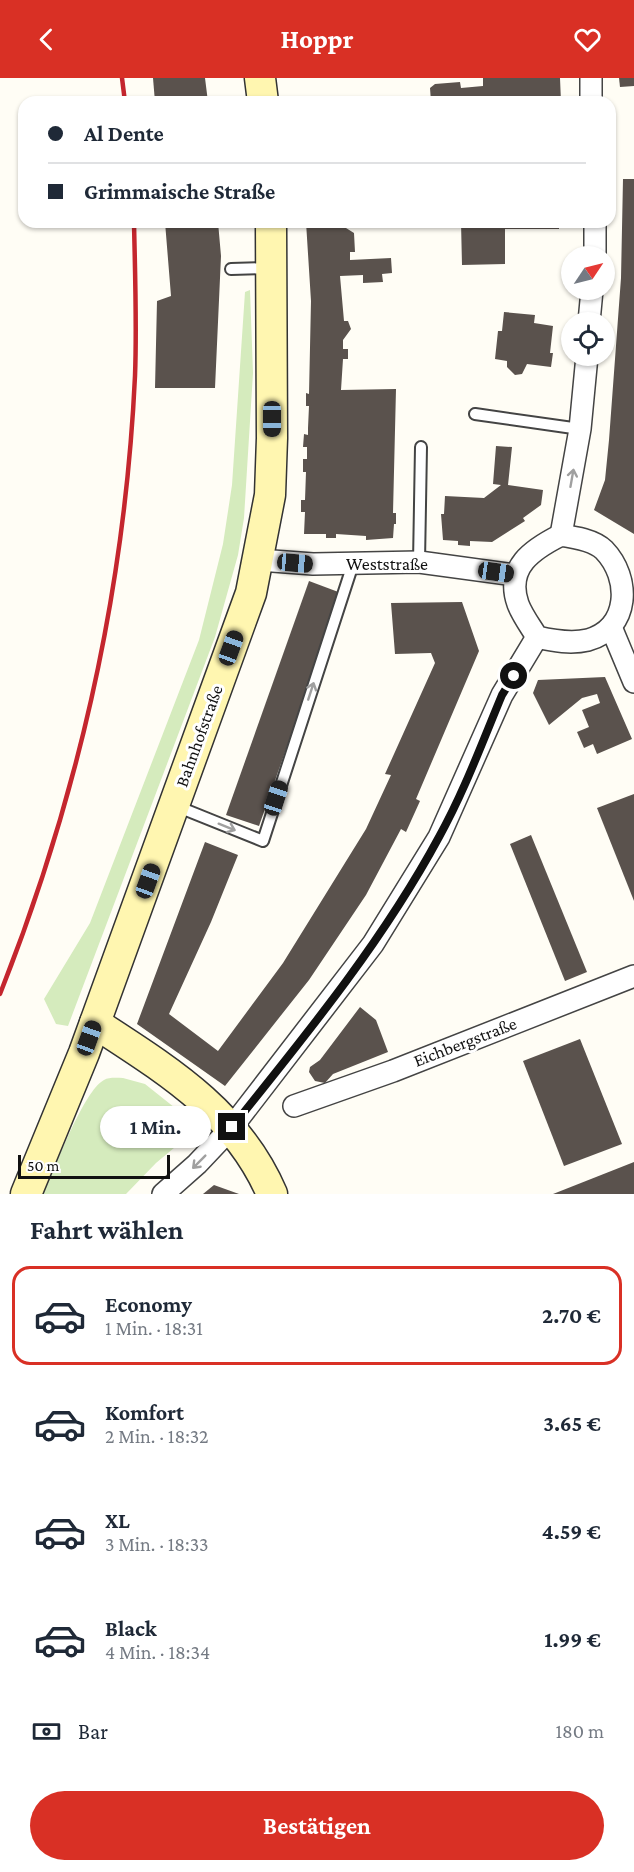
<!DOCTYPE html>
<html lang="de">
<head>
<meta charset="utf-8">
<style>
	body { margin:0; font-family:"Crimson Pro",serif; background:#f2f2f3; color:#1f2937; height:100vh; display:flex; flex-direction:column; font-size:22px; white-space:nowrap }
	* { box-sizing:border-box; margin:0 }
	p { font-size:20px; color:#747a83 }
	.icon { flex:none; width:33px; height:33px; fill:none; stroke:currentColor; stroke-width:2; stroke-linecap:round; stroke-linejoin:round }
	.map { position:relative; height:1116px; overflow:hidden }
	.drawer { display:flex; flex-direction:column; background:#fff; flex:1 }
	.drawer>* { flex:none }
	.top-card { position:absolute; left:18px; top:18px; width:598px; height:132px; border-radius:18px; box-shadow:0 2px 4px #0004; display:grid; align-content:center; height:132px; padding:0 30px; background:#fff }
	.needle { width:39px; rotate:55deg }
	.fabs { position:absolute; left:561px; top:168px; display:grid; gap:12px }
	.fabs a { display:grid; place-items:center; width:54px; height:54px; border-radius:50%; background:#fff; box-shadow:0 2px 4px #0004; font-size:30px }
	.scale { position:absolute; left:18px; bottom:15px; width:152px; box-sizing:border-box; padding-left:6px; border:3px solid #111; border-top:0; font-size:16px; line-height:21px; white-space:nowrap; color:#111; -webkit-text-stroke:4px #fff; paint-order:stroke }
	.end { position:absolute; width:27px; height:27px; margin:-14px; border:8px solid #111; background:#fff; box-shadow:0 0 0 3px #fff }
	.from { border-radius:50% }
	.bubble { position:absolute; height:42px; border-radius:21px; background:#fff; box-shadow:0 2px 4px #0004; font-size:20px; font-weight:700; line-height:42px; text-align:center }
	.car { position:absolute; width:18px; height:36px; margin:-18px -9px; border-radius:8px; box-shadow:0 0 4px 2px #0007; background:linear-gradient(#222 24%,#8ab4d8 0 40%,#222 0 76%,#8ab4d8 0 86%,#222 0) }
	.top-card b { display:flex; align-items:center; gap:21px; height:57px; font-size:22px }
	.top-card b+b { border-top:2px solid #e0e1e3 }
	.top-card i { width:15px; height:15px; background:#1f2937 }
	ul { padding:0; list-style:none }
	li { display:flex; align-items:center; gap:18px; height:99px; margin:0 12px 9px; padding:0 18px; border:3px solid transparent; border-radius:18px }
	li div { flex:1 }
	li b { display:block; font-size:22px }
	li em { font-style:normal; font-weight:700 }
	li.current { border-color:#d93025 }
	li>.icon { width:54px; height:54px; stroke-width:1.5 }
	h2 { padding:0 30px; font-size:27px; line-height:72px }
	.pay { display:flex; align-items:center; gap:15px; height:66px; padding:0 30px; font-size:22px }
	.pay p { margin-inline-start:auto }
	.primary-button { display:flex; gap:12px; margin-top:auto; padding:12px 30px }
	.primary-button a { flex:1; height:69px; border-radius:36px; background:#d93025; color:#fff; font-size:24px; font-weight:700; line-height:69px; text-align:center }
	header { display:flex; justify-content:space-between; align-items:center; height:78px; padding:0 30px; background:#d93025; color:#fff; font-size:27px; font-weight:700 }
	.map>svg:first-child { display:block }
</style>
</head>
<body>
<header><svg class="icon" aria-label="back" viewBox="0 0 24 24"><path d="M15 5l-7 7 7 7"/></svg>Hoppr<svg class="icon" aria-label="heart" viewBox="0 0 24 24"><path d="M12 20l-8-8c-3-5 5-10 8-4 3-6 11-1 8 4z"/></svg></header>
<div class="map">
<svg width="634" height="1116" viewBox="0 0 634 1116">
	<rect width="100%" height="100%" fill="#fffdf5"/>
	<!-- green -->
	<g fill="#d5ebbd">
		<polygon points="250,212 253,295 244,440 238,477 215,559 68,948 56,946 44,921 90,845 199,562 223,466 232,407 245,214"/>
		<path d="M123,1000L145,1006L199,1049L156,1085L126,1116H43C54,1092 84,1012 104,1002C109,999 117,1000 123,1000Z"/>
	</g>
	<!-- building -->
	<g fill="#5a524d">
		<polygon points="153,0 205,0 208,24 155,24"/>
		<polygon points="483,0 560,0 561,24 431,24 430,10 435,6 460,4 461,10 483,8"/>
		<polygon points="619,0 634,0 634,8 620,9"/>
		<polygon points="623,101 634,101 634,456 594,432 605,402 609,362 621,200"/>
		<polygon points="165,144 218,144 221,178 215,310 155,310 157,223 171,218"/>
		<polygon points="306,144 346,144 346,150 354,155 355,174 350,174 350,182 391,180 392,195 382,196 383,204 363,205 363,197 340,198 344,243 348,243 351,251 343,262 343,271 348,271 348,281 343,281 341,312 396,311 393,435 396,435 396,446 394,446 393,460 366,462 366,458 336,456 336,460 326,460 326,456 304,456 305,434 301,434 301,422 305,422 306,394 303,394 303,381 307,381 307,369 303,369 304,356 308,357 308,350 309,328 306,328 306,315 309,316 311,223"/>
		<polygon points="461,144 559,144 559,151 505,151 505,186 462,187"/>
		<polygon points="504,234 535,237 534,245 553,248 550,275 553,275 551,289 527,286 522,296 515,297 507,289 507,283 495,281 498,253 502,253"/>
		<polygon points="496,368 512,369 508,407 543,412 541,427 523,440 525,443 492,464 470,463 470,468 458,467 458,463 443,462 441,436 444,436 445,418 484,420 501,407 493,406"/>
		<polygon points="309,503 341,515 259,748 226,737"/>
		<polygon points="462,524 479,573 416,721 420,723 406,754 401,751 366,817 309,902 225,1008 137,946 205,764 238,777 211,844 169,936 218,973 283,885 366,751 391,697 385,696 435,585 431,575 395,576 391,525"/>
		<polygon points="605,599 632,661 597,676 593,666 584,670 577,654 589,649 582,632 600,625 597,616 582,620 549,647 533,615 538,602"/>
		<polygon points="634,716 634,823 597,730"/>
		<polygon points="531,757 587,894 565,903 510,766"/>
		<polygon points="360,929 376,942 388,974 333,996 325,1005 315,1003 309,994 310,989 320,982"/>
		<polygon points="580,961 622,1066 564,1088 523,983"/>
		<polygon points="634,1084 634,1116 553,1116"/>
		<polygon points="214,1107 239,1116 203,1116"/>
	</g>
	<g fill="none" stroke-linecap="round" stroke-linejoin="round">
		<!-- service casing -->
		<g stroke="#444" stroke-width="14">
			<g id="service">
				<polyline points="231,191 269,190"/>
				<polyline points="475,336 580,351"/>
				<polyline points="419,484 421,369"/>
				<polyline points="176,728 263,763 353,486"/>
			</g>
		</g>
		<!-- minor casing -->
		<g stroke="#444" stroke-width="24">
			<g id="minor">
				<polyline points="591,0 591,24"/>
				<polyline points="595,178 595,144"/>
				<polyline points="589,244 592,212"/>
				<path d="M561,457C574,459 594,462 604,472C631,500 630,550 588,562C571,566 554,563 537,559C531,549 522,537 518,526C505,489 533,471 561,457Z"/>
				<polyline points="561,457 580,351 587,278"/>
				<polyline points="259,482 313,486 419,484 515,497"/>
				<polyline points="611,549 634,604"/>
				<polyline points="294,1028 393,993 634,898"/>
				<polyline points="163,1116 197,1086 232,1049 373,866 439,759 502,617 537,559"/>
			</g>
		</g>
		<!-- secondary casing -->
		<g stroke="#333" stroke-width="33">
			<g id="secondary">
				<polyline points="260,0 263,24"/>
				<path d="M95,945C167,992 237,1034 272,1116"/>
				<polyline points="26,1116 84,975 251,515 270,417 272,360 271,144"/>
			</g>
		</g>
		<!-- service -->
		<use href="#service" stroke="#fff" stroke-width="10"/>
		<!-- minor -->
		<use href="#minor" stroke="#fff" stroke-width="21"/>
		<!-- secondary -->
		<use href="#secondary" stroke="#fff6b0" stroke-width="30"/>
		<!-- rail -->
		<g stroke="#c4262e" stroke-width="4.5">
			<polyline points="122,0 125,24"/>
			<path d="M0,916C78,719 125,510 135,298C137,247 135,195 134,144"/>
		</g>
	</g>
	<!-- one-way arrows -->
	<defs><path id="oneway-shaft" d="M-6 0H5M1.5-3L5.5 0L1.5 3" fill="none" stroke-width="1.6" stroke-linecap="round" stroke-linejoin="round" transform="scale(1.5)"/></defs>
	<g stroke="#a0a0a0">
		<use href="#oneway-shaft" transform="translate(572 400) rotate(-80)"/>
		<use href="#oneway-shaft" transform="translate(311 613) rotate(-72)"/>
		<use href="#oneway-shaft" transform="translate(227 749) rotate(22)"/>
		<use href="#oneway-shaft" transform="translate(199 1084) rotate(135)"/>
	</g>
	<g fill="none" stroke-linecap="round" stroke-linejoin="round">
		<!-- route -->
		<path stroke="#111" stroke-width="8" d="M232,1049C306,957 383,863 439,759C464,714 482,665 502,617L514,598"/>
	</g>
	<g text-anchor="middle" stroke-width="6" stroke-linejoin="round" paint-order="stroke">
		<!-- street labels -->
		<g font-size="18" fill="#111" stroke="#fff">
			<text x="387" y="492">Weststraße</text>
			<text transform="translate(199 658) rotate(-70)" y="6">Bahnhofstraße</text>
			<text transform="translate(465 964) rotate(-21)" y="6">Eichbergstraße</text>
		</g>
	</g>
</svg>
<div class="fabs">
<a><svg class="needle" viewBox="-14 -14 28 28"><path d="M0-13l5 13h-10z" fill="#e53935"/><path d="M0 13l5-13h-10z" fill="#747a83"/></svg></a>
<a><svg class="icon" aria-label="locate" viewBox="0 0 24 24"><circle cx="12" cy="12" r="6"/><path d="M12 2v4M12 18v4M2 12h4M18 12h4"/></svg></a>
</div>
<div class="scale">50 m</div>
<i class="end from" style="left:514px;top:598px"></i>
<i class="end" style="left:232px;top:1049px"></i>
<div class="bubble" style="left:100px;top:1028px;width:111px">1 Min.</div>
<i class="car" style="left:272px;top:341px;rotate:180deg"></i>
<i class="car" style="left:295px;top:485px;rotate:95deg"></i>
<i class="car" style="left:496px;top:494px;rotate:98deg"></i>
<i class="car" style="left:231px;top:570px;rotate:20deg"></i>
<i class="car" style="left:276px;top:720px;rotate:18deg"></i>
<i class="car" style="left:148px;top:803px;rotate:20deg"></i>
<i class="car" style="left:89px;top:960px;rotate:20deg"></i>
<div class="top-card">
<b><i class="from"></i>Al Dente</b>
<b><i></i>Grimmaische Straße</b>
</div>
</div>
<section class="drawer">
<h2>Fahrt wählen</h2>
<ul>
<li class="current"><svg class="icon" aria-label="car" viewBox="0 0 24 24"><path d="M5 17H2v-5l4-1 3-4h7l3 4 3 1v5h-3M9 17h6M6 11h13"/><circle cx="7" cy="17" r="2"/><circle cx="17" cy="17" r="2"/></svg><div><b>Economy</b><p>1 Min. · 18:31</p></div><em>2.70 €</em></li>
<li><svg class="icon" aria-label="car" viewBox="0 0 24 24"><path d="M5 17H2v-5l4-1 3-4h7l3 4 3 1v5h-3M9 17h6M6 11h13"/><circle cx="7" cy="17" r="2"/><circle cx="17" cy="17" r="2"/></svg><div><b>Komfort</b><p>2 Min. · 18:32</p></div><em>3.65 €</em></li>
<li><svg class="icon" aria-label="car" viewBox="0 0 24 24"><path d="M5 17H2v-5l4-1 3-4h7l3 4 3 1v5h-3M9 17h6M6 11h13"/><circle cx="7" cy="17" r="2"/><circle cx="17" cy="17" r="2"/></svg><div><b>XL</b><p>3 Min. · 18:33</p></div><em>4.59 €</em></li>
<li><svg class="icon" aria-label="car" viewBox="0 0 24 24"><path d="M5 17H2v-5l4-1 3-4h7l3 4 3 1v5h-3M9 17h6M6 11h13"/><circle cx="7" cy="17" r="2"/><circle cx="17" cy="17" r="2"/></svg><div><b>Black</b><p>4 Min. · 18:34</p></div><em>1.99 €</em></li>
</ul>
<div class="pay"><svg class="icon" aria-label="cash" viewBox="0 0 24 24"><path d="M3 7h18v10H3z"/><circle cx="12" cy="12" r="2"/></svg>Bar<p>180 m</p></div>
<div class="primary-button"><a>Bestätigen</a></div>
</section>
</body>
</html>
